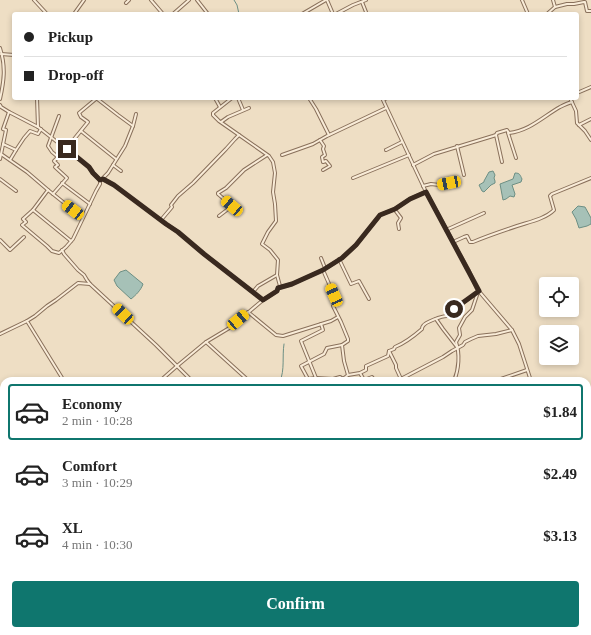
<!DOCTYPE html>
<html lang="en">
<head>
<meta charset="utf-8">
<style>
	body { margin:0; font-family:Georgia,serif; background:#f6f6f6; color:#222; height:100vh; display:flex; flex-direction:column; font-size:15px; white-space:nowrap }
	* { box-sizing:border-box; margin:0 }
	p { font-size:13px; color:#767676 }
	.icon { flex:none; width:22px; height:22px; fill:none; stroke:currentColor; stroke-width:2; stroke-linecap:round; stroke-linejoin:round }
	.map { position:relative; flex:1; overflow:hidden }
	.side { position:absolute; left:0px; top:377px; width:591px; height:258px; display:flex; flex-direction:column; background:#fff; border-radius:12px 12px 0 0; box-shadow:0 2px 6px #0003 }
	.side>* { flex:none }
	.banner { position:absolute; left:12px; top:12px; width:567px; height:88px; border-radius:4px; box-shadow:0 2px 6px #0003; display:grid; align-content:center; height:88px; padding:0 12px; background:#fff }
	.tools { position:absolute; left:539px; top:277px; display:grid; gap:8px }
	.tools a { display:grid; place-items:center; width:40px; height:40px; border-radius:4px; background:#fff; box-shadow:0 2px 6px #0003; font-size:20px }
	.end { position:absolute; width:18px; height:18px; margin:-9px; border:5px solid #39291f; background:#fff; box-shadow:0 0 0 2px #fff }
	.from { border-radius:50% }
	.car { position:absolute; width:12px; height:24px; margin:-12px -6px; border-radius:5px; box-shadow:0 0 3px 1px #0007; background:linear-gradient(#f5c518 24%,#345 0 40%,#f5c518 0 76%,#345 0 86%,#f5c518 0) }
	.banner b { display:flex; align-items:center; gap:14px; height:38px; font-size:15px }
	.banner b+b { border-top:1px solid #e0e0e0 }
	.banner i { width:10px; height:10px; background:#222 }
	ul { padding:7px 0 0; list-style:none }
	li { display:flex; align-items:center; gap:12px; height:56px; margin:0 8px 6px; padding:0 4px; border:2px solid transparent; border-radius:4px }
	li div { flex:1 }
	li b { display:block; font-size:15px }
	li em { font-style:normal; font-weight:700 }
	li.current { border-color:#0f766e }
	li>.icon { width:36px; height:36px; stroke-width:1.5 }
	.primary-button { display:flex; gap:8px; margin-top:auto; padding:8px 12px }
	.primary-button a { flex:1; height:46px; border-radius:4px; background:#0f766e; color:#fff; font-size:16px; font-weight:700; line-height:46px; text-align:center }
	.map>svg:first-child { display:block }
</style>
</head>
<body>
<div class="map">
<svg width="591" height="635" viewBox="0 0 591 635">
	<rect width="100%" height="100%" fill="#eedec4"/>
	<!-- water -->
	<g fill="#a6c1b7" stroke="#6d8f84">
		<polygon points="493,171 495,175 494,178 495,181 495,183 491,185 484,192 482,191 479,185 484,182 484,181 489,172"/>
		<path d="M515,173C520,173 520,175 522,179L521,182L512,185L515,194L514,197L510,196L506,199L503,200L500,184L513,179Z"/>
		<polygon points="578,206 585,207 591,218 591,224 587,226 579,228 576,219 572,212"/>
		<path d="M126,270L143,284C141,290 136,295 131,299L117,286L114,280L120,272Z"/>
	</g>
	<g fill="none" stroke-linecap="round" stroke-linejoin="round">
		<!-- stream -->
		<g stroke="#6d8f84" stroke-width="1">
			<polyline points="234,0 237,5 239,14"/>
			<path d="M280,381C285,370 282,356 284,344"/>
		</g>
		<!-- street casing -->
		<g stroke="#89705b" stroke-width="4">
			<g id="street">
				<polyline points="34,0 47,14"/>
				<polyline points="151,0 163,14"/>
				<polyline points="197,0 208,14"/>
				<polyline points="327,0 333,14"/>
				<polyline points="522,0 528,14"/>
				<polyline points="553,0 555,7"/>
				<polyline points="362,2 366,12 365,14"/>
				<polyline points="126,3 129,0"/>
				<polyline points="74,14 84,0"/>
				<polyline points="173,14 189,0"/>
				<polyline points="302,14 326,0"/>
				<polyline points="336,14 353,5 366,0"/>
				<polyline points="547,14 555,7 567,4 574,4 584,2 585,2 587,11 591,11"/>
				<path d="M0,48C6,67 4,81 0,99"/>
				<polyline points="1,54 14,55"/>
				<polyline points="577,93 591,87"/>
				<polyline points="37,98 38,127"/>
				<polyline points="96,98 118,115 133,126"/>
				<polyline points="215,98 220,107"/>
				<polyline points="232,98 213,113 213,115 219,121 269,156 273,162 275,173 273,192 275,204 276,221 268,232 262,244 270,250 278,260 277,275 280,286"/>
				<polyline points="238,98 243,110"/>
				<polyline points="309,98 316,109 329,135"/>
				<polyline points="387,98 383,100 426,192 469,271 477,289 512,330"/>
				<polyline points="570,98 576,111 577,123 585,131 591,140"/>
				<polyline points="0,105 1,107 9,112 38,127 89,167 93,173 100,180 100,184 96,191 73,239 66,247 59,253 52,251 47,246 22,225 26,222 23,219 33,210 48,190 83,218"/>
				<polyline points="221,122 228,117 249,108"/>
				<polyline points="579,125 591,119"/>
				<polyline points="81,131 116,159"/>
				<polyline points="508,133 516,158"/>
				<polyline points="496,135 502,162"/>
				<polyline points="320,140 324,146 323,149 325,155 322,157 323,162 326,161 330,166 323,170"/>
				<polyline points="3,144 16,150 10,160"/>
				<polyline points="457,146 464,175"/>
				<polyline points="16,150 24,138 30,131 38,134 41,129"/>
				<polyline points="386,150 402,142"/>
				<polyline points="1,154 27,172 48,190"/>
				<polyline points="282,155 299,149 313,144 327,136 386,108"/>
				<polyline points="58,157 52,152 48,146 59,116"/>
				<polyline points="0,159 6,130 3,129 9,112"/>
				<polyline points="113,165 121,171"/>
				<path d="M413,165L434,154L493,136L496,135L497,133L507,130L509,133C529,131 544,116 560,107C564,105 568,103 572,102"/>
				<polyline points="353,178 409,155"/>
				<polyline points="0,179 16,191"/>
				<polyline points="102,179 108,173 125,146 133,126 136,114"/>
				<polyline points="103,179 114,185 166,224 178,232 204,254 263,300 231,327 206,342 177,366 160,381"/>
				<polyline points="62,183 90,204"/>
				<polyline points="423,186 431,184 439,185 449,183"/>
				<polyline points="53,194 67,178 55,167 58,165 54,161 66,149 88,122 81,117 79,113 97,98"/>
				<polyline points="33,210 71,241"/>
				<polyline points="395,210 401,218 398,223 399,229"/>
				<polyline points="219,216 232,206 218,194 218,193 226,188 244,170 267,155"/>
				<polyline points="161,220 172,207 171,205 178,196 193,183 226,149 235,139 239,135"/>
				<polyline points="446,230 484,213"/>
				<polyline points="0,240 10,250 24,237"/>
				<path d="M453,242L464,237L467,236L470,242H473C487,236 502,231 517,226C529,222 545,219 554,210L550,196L552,194L591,178"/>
				<polyline points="62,250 64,254 78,270 84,275 87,280 90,284"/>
				<polyline points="321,258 325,268"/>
				<polyline points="339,259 351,284 359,281 369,299"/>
				<polyline points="323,270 342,258 356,245 380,215 395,209 410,199 425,192"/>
				<polyline points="253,292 258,286 277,275"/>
				<polyline points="263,300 277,291 278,288 292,284 323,270 337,302 333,306 341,322 348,339 348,341 342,345 344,361 348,375 343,379 343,381"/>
				<polyline points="248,312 276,335 283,336 331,321 338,317"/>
				<polyline points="436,319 443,329 457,347"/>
				<polyline points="0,334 27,321"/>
				<polyline points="206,342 249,381"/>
				<polyline points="342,345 327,348 324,354 301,366 308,379 316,378 333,379 340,377 343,379"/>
				<polyline points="389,351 396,365 396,368 401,379"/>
				<polyline points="360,373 364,380 372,377 375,381"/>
				<path d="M348,375L360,373L366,370V366L388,356L389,351L394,349L395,347C405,343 414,336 422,329C422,328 422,327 423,326C425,322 442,316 447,316L455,309L479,291"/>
				<polyline points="316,378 301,341 323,330 321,324"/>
				<polyline points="64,381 27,321 35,316 47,306 56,300 78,283 90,284 156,345 192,381"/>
				<polyline points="397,381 443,357 452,351 463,345 465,342 471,339 478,336 496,334 512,330 519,344 531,381"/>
				<path d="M454,381C459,369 460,354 456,342L460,335L459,328L465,317L472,310L478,292"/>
				<polyline points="495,381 527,370"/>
				<polyline points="587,400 591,401"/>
				<polyline points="0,405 3,402"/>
				<polyline points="0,425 4,430"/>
				<polyline points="587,445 591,447"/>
				<polyline points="587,481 591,482"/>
				<polyline points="0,509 4,507"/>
				<polyline points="0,544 4,551"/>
				<polyline points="587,565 591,565"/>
				<polyline points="72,631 73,635"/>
				<polyline points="340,631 344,635"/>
				<polyline points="536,631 541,635"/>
				<polyline points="10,635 13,631"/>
				<polyline points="374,635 376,631"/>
				<polyline points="442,635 444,631"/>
				<polyline points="526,635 527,631"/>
			</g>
		</g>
		<!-- street -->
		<use href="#street" stroke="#f9ecd8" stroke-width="2"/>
	</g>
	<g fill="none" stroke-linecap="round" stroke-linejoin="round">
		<!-- route -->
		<polyline stroke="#39291f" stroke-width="5" points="67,149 89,167 93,173 100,180 103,179 114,185 166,224 178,232 204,254 263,300 277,291 278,288 292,284 323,270 342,258 356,245 380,215 395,209 410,199 426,192 479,291 454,309"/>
	</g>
</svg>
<div class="tools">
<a><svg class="icon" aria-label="locate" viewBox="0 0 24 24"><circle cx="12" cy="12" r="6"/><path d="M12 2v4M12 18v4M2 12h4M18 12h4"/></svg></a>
<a><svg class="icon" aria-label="layers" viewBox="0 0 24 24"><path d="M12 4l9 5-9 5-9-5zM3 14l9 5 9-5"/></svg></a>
</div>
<i class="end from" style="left:454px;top:309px"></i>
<i class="end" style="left:67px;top:149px"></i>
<i class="car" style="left:449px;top:183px;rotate:259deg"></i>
<i class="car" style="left:232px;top:206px;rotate:310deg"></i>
<i class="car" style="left:73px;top:210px;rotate:307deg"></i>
<i class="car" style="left:334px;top:295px;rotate:336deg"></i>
<i class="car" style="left:123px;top:314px;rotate:313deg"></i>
<i class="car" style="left:238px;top:320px;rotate:50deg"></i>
<div class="banner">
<b><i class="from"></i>Pickup</b>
<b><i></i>Drop-off</b>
</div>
<section class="side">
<ul>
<li class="current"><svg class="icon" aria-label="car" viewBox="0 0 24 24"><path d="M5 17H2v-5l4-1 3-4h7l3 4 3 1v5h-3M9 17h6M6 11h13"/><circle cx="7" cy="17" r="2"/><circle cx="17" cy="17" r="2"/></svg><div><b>Economy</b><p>2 min · 10:28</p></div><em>$1.84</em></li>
<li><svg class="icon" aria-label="car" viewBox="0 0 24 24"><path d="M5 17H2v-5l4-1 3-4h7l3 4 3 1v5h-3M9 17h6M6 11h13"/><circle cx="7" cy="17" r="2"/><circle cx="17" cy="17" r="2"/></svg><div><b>Comfort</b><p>3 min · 10:29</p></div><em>$2.49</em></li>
<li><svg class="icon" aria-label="car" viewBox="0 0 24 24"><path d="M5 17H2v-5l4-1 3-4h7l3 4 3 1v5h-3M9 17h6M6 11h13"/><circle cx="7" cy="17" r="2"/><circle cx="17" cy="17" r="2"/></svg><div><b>XL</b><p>4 min · 10:30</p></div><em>$3.13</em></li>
</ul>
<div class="primary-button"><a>Confirm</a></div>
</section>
</div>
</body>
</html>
